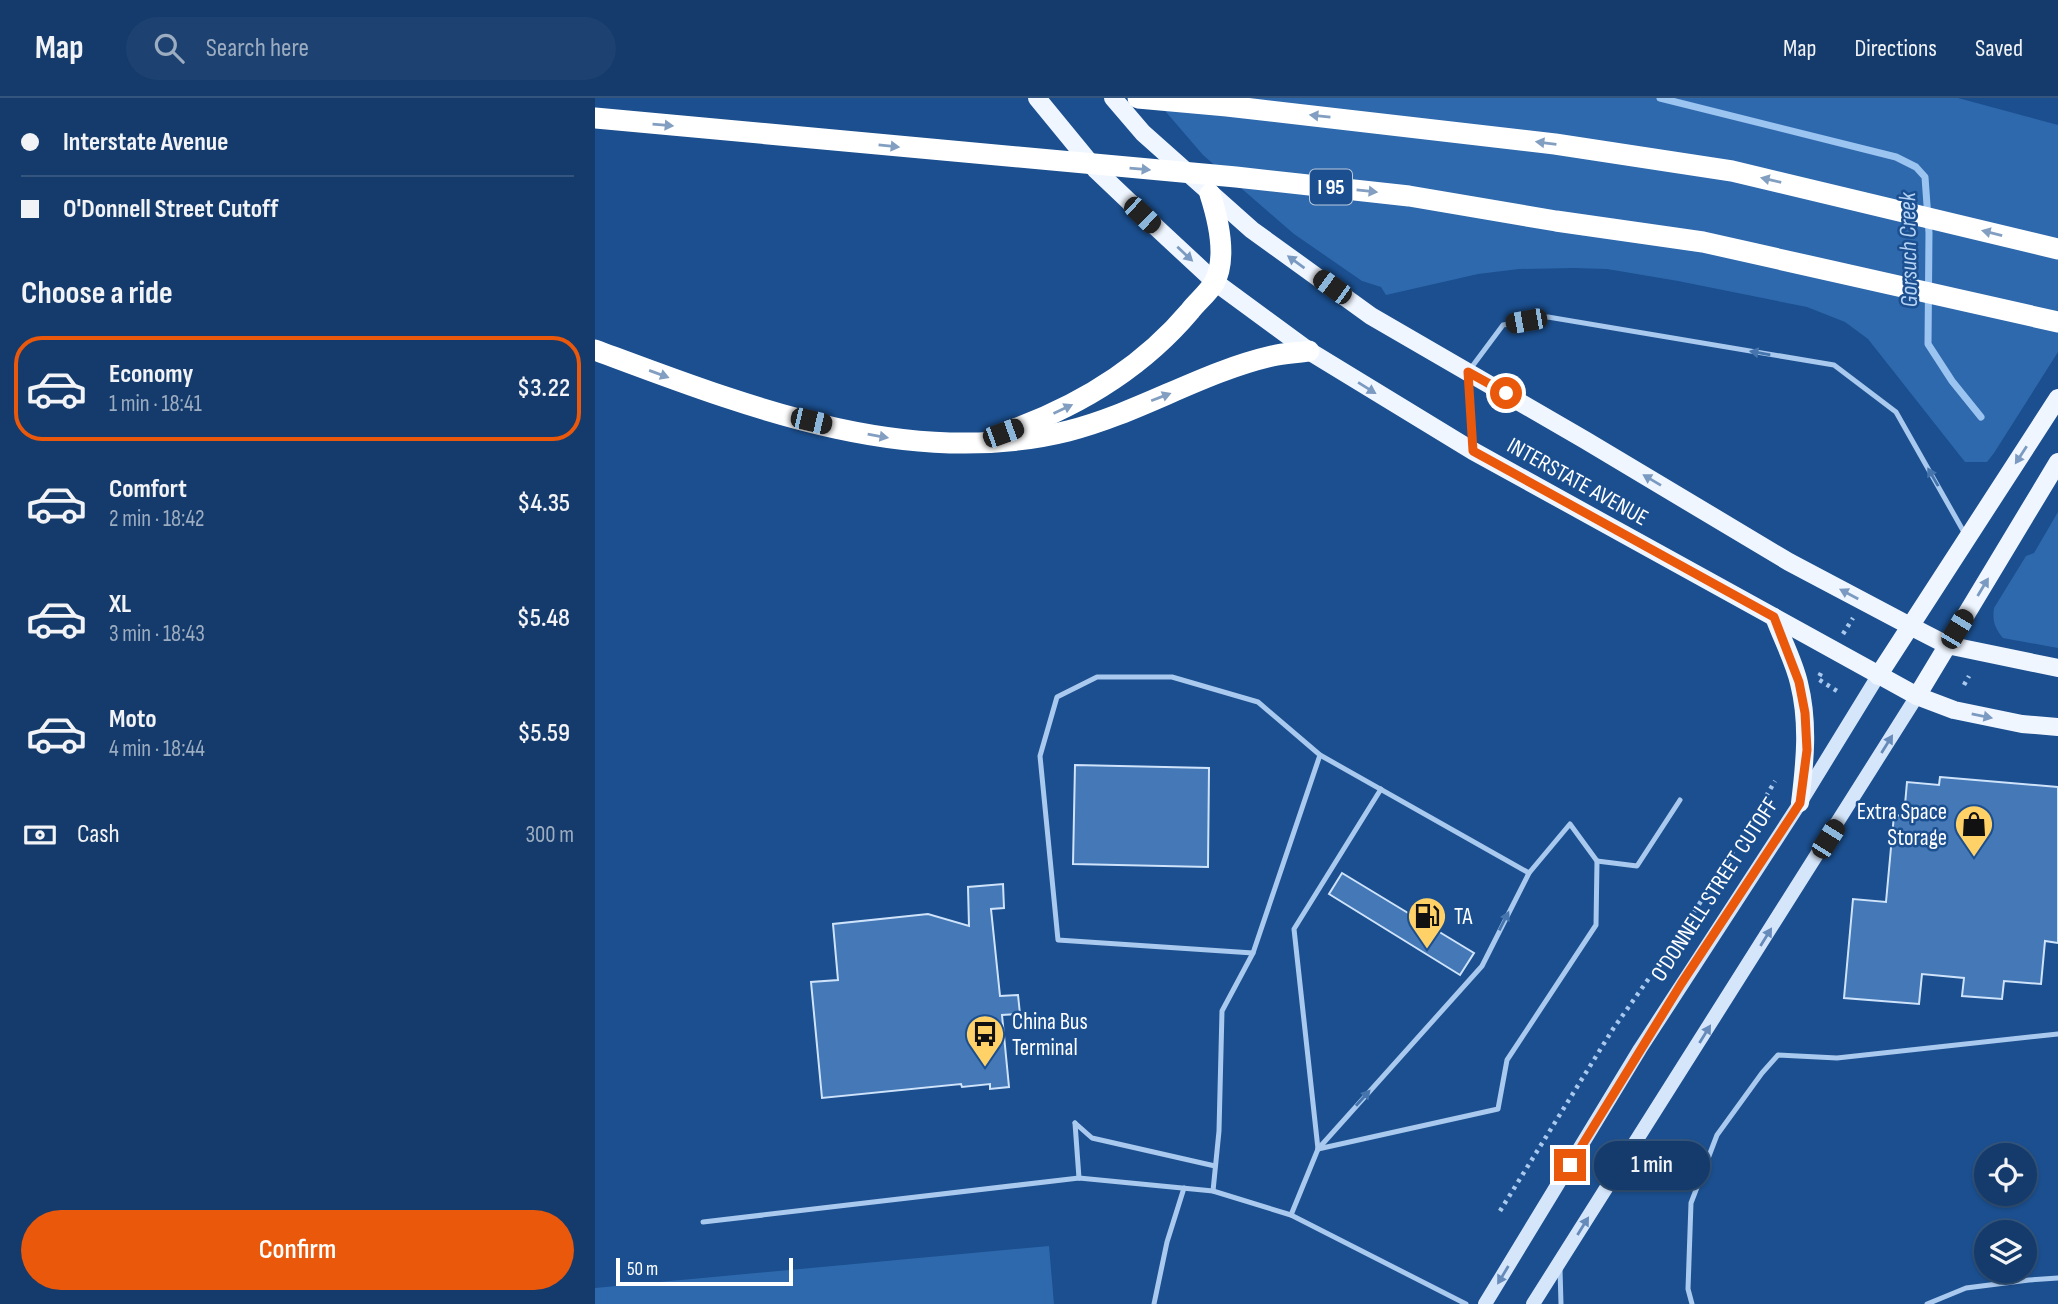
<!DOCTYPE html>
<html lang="en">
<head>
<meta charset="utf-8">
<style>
	body { margin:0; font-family:"Sofia Sans Condensed",sans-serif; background:#1d4271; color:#f1f3f6; height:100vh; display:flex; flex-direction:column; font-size:26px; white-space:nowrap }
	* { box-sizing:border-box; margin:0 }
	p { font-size:23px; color:#9dadc1 }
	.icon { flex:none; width:38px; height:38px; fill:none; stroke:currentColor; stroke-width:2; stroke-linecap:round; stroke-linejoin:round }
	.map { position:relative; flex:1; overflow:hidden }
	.drawer { display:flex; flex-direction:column; background:#143b6b; width:595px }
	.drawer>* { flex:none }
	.top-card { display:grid; align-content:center; height:154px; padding:0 21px; background:#143b6b }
	.tools { position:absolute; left:1379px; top:1045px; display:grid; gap:14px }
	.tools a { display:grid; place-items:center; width:63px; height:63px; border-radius:50%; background:#143b6b; box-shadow:0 2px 5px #0004,0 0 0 2px #33557e; font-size:35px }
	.scale { position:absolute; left:21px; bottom:18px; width:177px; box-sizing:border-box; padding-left:7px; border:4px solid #fff; border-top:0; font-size:19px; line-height:24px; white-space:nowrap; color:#fff; -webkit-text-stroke:5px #1b4f8f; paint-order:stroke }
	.end { position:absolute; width:32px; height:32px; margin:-16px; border:9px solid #ea580c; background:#fff; box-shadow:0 0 0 4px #fff }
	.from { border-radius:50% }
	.bubble { position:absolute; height:49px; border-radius:24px; background:#143b6b; box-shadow:0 2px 5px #0004,0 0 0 2px #33557e; font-size:23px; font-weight:600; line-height:49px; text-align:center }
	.car { position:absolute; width:21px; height:42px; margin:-21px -10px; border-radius:9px; box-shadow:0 0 5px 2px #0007; background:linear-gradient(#222 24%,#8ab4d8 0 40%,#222 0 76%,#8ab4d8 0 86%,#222 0) }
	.top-card b { display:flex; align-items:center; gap:24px; height:66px; font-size:26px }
	.top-card b+b { border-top:2px solid #33557e }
	.top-card i { width:18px; height:18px; background:#f1f3f6 }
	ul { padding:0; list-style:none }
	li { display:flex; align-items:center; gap:21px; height:105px; margin:0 14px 10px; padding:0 7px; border:4px solid transparent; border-radius:28px }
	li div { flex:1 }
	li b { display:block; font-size:26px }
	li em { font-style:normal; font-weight:600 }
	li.on { border-color:#ea580c }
	li>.icon { width:63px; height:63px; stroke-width:1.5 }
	h2 { padding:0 21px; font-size:32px; line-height:84px }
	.pay { display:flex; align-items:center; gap:18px; height:77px; padding:0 21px; font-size:26px }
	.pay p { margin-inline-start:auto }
	.action { display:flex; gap:14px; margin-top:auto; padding:14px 21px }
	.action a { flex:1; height:80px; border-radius:42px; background:#ea580c; color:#fff; font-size:28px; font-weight:600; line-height:80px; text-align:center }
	header { display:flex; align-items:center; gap:42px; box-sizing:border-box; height:98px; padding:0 35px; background:#143b6b; border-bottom:2px solid #33557e }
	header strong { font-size:33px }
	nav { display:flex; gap:38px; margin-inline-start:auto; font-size:24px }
	.search { width:490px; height:63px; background:#1d4271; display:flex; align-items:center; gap:18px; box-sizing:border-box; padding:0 24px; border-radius:38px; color:#9dadc1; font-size:26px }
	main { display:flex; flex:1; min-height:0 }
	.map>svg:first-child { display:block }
</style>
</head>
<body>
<header>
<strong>Map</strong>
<div class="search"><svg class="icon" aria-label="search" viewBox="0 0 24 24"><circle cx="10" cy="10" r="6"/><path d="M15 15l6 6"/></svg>Search here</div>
<nav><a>Map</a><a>Directions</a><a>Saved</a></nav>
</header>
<main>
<section class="drawer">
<div class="top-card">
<b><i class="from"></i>Interstate Avenue</b>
<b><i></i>O'Donnell Street Cutoff</b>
</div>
<h2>Choose a ride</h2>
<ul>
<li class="on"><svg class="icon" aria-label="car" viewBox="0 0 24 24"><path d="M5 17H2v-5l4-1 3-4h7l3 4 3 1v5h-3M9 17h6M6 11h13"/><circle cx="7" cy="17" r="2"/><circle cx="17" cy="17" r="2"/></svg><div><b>Economy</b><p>1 min · 18:41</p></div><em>$3.22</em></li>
<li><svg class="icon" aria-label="car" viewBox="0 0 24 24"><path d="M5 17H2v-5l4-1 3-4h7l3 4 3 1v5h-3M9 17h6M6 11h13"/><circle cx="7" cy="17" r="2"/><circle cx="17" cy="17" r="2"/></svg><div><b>Comfort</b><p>2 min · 18:42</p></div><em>$4.35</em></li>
<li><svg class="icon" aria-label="car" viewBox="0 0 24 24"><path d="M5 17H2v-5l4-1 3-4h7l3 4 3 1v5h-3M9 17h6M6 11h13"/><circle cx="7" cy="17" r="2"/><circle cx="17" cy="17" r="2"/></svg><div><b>XL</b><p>3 min · 18:43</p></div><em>$5.48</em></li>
<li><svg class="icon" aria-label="car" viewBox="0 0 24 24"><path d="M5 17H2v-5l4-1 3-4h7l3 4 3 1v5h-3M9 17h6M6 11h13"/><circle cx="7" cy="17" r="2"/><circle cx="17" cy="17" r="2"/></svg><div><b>Moto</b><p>4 min · 18:44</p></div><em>$5.59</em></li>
</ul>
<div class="pay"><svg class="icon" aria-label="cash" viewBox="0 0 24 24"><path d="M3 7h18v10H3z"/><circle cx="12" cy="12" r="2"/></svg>Cash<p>300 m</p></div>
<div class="action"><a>Confirm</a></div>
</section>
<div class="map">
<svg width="1463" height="1206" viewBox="0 0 1463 1206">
	<rect width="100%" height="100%" fill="#1b4f8f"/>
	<!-- green -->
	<g fill="#2e69ad">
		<polygon points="559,0 1363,0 1463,27 1463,254 1399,355 1392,364 1370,364 1273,241 1250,224 1212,209 1083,183 1012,171 979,170 924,171 883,176 791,197 786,189 767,183 699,136 608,57"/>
		<path d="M1463,414V550L1408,540C1400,530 1397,523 1399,510L1431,458L1439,455Z"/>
		<polygon points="454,1148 459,1206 0,1206 0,1190"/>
	</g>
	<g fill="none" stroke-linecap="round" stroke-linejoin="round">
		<!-- stream -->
		<polyline stroke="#9cc4f0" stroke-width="7" points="1065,0 1301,59 1321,69 1330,79 1334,135 1333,246 1357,283 1386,319"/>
	</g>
	<!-- building -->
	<g fill="#4478b7" stroke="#cfe3fa" stroke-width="2">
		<polygon points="480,667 614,670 613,769 478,766"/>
		<polygon points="1345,679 1463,689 1463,845 1450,843 1446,886 1409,883 1407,901 1367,898 1369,880 1327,876 1324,906 1249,900 1258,801 1291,804 1299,717 1309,718 1312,684 1344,687"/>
		<polygon points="747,775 879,855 865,877 734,796"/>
		<polygon points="408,786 409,810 396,811 405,898 423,897 425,916 407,917 414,989 395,991 395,986 367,989 366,986 227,1000 216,884 243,882 238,826 333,816 374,828 373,789"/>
	</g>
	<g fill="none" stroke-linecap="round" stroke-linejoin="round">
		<!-- path -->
		<g stroke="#a9c9ee" stroke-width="4.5" stroke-dasharray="3.5 5" stroke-linecap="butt">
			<polyline points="1248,536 1258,520"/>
			<polyline points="1226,575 1223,581 1242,593"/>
			<polyline points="1369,587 1374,578"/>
			<polyline points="905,1113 1018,931 1079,845 1143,746 1180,683"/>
		</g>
		<!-- service -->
		<g stroke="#a9c9ee" stroke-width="5">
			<polyline points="878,348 873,274 908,227 953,219 1239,267 1301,314 1370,436"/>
			<polyline points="1002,763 1042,768 1085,702"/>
			<polyline points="658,855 463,842 445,658 462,599 502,579 577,579 663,604 725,657 934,775 975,726 1002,763 1001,827 912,962 903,1011 723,1051"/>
			<polyline points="480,1025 497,1040 620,1068"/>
			<polyline points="480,1025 484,1080"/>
			<polyline points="723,1051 887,868 934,775"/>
			<polyline points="618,1093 624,1033 627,913 658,855 725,657"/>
			<polyline points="696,1117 723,1051 699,831 786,691"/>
			<polyline points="108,1124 484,1080 618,1093 696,1117 871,1206"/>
			<polyline points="965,1171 966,1206"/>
			<polyline points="559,1206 572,1144 589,1090"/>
			<polyline points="1097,1206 1093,1191 1096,1105 1122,1037 1167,975 1183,957 1242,960 1463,936"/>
			<polyline points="1332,1206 1371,1190 1434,1182 1463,1180"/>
		</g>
		<!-- secondary -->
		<g stroke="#d6e6fa" stroke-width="14">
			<polyline points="890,1206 1045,951 1205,705 1283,578"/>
			<polyline points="938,1206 1322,598"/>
		</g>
		<!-- primary -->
		<g stroke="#f0f6ff" stroke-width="18">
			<polyline points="442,0 501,72 563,131 620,184 714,253 878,353 1322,598 1359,612 1427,626 1463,629"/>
			<polyline points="518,0 548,35 657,132 776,218 990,342 1194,464 1315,528 1352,547 1463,570"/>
			<path d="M1179,519C1187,541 1199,563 1204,585C1214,625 1210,664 1205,705"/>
			<polyline points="1283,578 1463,300"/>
			<polyline points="1322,598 1463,364"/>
		</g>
		<!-- motorway -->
		<g stroke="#fff" stroke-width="21">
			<polyline points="543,0 632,8 960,46 1137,73 1463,151"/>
			<path d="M0,252C148,307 313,373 473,333C544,315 607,274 677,258C689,255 702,255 714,253"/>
			<path d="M414,333C484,308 546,271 595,213C602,204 613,195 619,185C633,160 623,121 615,96"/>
		</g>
		<!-- motorway-bridge -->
		<polyline stroke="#fff" stroke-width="21" points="0,20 641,79 814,98 961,123 1108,144 1463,224"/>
	</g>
	<!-- one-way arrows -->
	<defs><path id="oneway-solid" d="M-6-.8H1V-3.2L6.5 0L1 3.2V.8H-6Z" transform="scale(1.75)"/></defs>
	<g fill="#829ec1">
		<use href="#oneway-solid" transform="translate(725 18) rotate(-174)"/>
		<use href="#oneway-solid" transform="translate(68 27) rotate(5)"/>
		<use href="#oneway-solid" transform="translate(951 45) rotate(-173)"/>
		<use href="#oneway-solid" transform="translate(294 48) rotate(6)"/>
		<use href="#oneway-solid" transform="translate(545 71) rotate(5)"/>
		<use href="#oneway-solid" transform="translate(1176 82) rotate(-167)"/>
		<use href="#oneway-solid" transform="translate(772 93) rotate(6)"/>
		<use href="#oneway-solid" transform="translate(1397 135) rotate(-166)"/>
		<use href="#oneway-solid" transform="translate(64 276) rotate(20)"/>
		<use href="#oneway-solid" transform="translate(566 299) rotate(-21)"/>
		<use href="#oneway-solid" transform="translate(468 311) rotate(-25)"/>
		<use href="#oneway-solid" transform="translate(283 338) rotate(10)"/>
	</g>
	<g fill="#7b9ac1">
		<use href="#oneway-solid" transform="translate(590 156) rotate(43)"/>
		<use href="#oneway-solid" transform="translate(701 164) rotate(-144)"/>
		<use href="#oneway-solid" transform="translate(772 290) rotate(32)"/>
		<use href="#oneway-solid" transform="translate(1426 357) rotate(123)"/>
		<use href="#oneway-solid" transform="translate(1057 382) rotate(-149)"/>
		<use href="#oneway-solid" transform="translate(1388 489) rotate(-59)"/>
		<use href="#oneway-solid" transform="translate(1254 496) rotate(-152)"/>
		<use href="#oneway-solid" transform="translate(1387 618) rotate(11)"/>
	</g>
	<g fill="#4674ac">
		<use href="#oneway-solid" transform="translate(1165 255) rotate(-170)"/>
		<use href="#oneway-solid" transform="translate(1338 379) rotate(-120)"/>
		<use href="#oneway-solid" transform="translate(909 823) rotate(-63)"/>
		<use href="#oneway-solid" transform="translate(768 1000) rotate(-48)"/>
	</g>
	<g fill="#668bba">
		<use href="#oneway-solid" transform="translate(1292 646) rotate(-58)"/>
		<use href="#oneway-solid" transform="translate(1171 839) rotate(-58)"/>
		<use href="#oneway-solid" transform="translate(1110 936) rotate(-58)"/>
		<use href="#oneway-solid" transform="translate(988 1128) rotate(-58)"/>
		<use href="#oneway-solid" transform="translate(908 1177) rotate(121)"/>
	</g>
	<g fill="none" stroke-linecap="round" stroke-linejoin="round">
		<!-- route -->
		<polyline stroke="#ea580c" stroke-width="9" points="911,295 873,274 878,353 1179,519 1204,584 1210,615 1212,652 1205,705 1086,886 975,1067"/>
	</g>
	<!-- icons -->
	<defs>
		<g id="shop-pin" transform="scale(2.0125)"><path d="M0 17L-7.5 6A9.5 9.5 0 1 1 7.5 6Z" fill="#ffd166" stroke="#1b4f8f"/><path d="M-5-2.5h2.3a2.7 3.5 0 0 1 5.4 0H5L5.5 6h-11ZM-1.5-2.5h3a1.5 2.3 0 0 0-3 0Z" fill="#111"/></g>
		<g id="fuel-pin" transform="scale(2.0125)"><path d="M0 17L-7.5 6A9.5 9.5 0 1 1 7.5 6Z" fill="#ffd166" stroke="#1b4f8f"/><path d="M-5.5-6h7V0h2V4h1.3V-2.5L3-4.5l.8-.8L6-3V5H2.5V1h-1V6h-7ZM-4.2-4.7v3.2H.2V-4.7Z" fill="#111"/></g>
		<g id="bus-pin" transform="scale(2.0125)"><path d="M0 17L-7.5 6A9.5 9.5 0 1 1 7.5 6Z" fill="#ffd166" stroke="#1b4f8f"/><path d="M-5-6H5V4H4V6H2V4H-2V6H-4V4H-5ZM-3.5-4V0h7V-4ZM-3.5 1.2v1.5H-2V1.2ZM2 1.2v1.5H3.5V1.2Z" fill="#111"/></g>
	</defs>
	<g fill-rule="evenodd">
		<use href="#shop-pin" x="1379" y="726"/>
		<use href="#fuel-pin" x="832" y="818"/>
		<use href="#bus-pin" x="390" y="936"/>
	</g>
	<g text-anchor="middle" stroke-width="5" stroke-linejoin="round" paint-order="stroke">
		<!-- shield labels -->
		<rect fill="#1b4f8f" stroke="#bbcadd" stroke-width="2" x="715" y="71.5" width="42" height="35" rx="5"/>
		<g font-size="21" font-weight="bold" fill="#fff">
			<text x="736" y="96">I 95</text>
		</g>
		<!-- street labels -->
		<g font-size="23" fill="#fff" stroke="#1b4f8f">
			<text transform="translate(983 383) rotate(29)" y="8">INTERSTATE AVENUE</text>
			<text transform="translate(1119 791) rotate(-57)" y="8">O'DONNELL STREET CUTOFF</text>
		</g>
		<!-- poi labels -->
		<g font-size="23" fill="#fff" stroke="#1b4f8f" text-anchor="start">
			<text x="1352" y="721" text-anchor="end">Extra Space<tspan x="1352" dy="26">Storage</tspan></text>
			<text x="859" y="826">TA</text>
			<text x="417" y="931">China Bus<tspan x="417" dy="26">Terminal</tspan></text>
		</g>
		<!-- water labels -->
		<g font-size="24" font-style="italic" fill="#b5d3f5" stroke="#1b4f8f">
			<text transform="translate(1313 152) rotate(-91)" y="8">Gorsuch Creek</text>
		</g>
	</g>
</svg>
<div class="tools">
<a><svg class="icon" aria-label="locate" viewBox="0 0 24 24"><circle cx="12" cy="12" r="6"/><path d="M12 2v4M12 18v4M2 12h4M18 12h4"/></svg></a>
<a><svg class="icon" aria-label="layers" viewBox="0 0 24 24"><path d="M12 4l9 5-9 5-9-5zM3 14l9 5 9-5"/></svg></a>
</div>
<div class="scale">50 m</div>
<i class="end from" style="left:911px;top:295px"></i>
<i class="end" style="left:975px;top:1067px"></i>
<div class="bubble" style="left:999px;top:1043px;width:116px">1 min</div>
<i class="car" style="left:547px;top:117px;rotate:134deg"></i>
<i class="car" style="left:737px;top:189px;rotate:306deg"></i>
<i class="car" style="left:931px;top:223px;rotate:260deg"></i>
<i class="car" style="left:216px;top:323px;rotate:103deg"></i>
<i class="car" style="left:408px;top:335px;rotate:70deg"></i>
<i class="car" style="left:1362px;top:531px;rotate:31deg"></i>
<i class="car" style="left:1233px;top:741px;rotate:32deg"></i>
</div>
</main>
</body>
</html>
